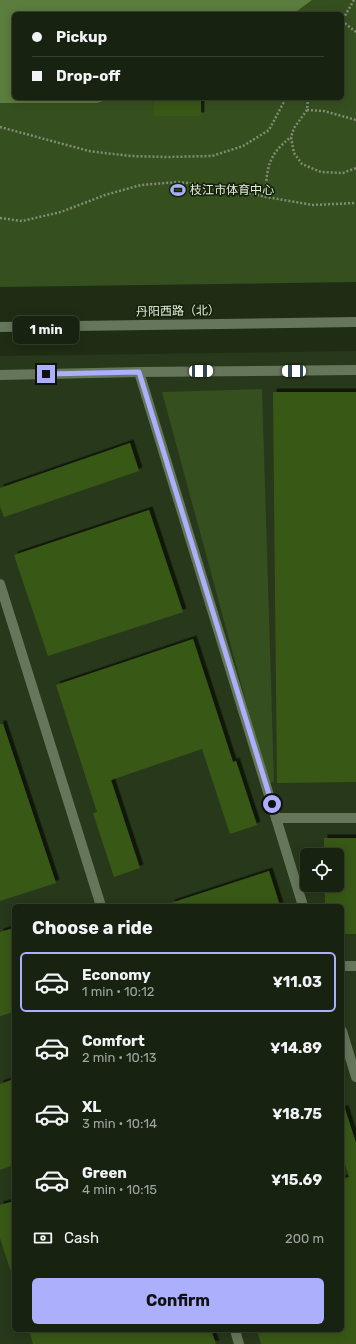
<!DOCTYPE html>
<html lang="en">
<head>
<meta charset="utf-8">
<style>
	body { margin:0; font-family:Rubik,"Noto Sans SC",sans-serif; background:#212a19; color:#f1f3f6; height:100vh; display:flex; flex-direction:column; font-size:15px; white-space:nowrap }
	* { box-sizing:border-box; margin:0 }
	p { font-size:13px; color:#9fa49f }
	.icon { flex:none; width:22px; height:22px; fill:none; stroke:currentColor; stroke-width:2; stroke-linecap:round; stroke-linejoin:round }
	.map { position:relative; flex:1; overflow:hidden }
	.details { position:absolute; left:12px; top:904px; width:332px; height:428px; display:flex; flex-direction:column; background:#182210; border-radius:6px; box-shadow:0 2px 10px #0003,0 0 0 1px #363f30 }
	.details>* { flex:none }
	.top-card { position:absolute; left:12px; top:12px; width:332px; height:88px; border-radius:6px; box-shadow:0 2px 10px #0003,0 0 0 1px #363f30; display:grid; align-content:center; height:88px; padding:0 20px; background:#182210 }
	.controls { position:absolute; left:300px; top:848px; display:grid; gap:8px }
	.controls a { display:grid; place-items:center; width:44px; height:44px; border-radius:6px; background:#182210; box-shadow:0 2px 10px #0003,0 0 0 1px #363f30; font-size:20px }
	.end { position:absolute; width:18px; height:18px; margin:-9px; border:5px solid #acaffb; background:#111; box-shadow:0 0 0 2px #111 }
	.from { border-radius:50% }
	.bubble { position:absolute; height:28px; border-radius:6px; background:#182210; box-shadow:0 2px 10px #0003,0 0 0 1px #363f30; font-size:13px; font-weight:700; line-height:28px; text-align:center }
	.car { position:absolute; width:12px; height:24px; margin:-12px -6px; border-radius:5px; box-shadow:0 0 3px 1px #0007; background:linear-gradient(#fff 24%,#345 0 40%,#fff 0 76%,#345 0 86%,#fff 0) }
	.top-card b { display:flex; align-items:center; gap:14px; height:38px; font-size:15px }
	.top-card b+b { border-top:1px solid #363f30 }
	.top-card i { width:10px; height:10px; background:#f1f3f6 }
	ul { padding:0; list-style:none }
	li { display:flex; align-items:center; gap:12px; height:60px; margin:0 8px 6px; padding:0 12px; border:2px solid transparent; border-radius:6px }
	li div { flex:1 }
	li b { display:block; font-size:15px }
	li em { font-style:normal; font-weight:700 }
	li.active { border-color:#acaffb }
	li>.icon { width:36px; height:36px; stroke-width:1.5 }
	h2 { padding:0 20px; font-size:18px; line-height:48px }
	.pay { display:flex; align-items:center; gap:10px; height:44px; padding:0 20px; font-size:15px }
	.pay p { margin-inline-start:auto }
	.button { display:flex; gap:8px; margin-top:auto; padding:8px 20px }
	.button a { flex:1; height:46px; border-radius:6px; background:#acaffb; color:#111; font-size:16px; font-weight:700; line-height:46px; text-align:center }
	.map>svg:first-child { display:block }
</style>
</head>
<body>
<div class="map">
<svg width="356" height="1344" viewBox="0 0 356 1344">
	<defs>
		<filter id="shadow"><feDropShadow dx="3.5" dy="-3.5" stdDeviation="0" flood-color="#0009"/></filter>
	</defs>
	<rect width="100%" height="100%" fill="#202d15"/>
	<!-- built -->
	<path fill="#28381a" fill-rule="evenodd" d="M356,351V1344H0V356ZM307,855H337V885H307ZM14,906H342V1330H14Z"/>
	<!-- green -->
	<g fill="#364f1f" fill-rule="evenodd">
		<path d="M0,0H356V282L0,287ZM14,14H342V98H14Z"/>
		<polygon points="262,389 274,782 268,783 162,392"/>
	</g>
	<!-- water -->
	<polygon fill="#5b7d3d" points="0,0 312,0 293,14 14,14 14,98 113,98 97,103 0,103"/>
	<!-- building -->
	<g fill="#395918" filter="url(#shadow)">
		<rect x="154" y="98" width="47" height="18"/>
		<polygon points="273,392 356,392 356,782 277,783"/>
		<polygon points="130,443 139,471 4,517 0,506 0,488"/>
		<polygon points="149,510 183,612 48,656 14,555"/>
		<polygon points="193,639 233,762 236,761 257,825 230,834 202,749 111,780 140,868 114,877 93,813 97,812 56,685"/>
		<polygon points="0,724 3,724 56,883 0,901"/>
		<polygon points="324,838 356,838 356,934 342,934 342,906 325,906 325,885 337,885 337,855 324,855"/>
		<polygon points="269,871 280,906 172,906 171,903"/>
		<polygon points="14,928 14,1012 0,1016 0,932"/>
		<polygon points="14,1079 14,1165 0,1170 0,1084"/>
		<polygon points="342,1109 345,1109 356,1143 356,1344 261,1344 257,1330 342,1330 342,1179 349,1177 342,1154"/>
		<polygon points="14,1201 14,1272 11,1272 0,1238 0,1205"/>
		<polygon points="29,1330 211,1330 216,1344 33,1344"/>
	</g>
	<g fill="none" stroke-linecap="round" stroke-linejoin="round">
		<!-- path -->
		<g stroke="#818c78" stroke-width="2.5" stroke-dasharray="2 2" stroke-linecap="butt">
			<polyline points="354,0 342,21 356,32"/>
			<polyline points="308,98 307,110 294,128 291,137 294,153 302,164 321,172 343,173 356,168"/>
			<polyline points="307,110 324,111 356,120"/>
			<polyline points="0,127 89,151 130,156 167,157 212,156 243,146 269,130 286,98"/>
			<path d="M266,197C266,168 268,155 291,137"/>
			<polyline points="0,218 22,221 61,212 105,195 141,185 178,182 217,186 266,197 313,205 356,203"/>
		</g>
		<!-- minor -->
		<g stroke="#66765b" stroke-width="10">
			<polyline points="0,327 356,322"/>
			<polyline points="139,372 303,906"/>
			<polyline points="0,375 139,372 356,370"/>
			<polyline points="0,584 101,906"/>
			<polyline points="276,818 356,818"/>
			<polyline points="342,966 356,966"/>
			<polyline points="342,1031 356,1077"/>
			<polyline points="235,1330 239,1344"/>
		</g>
	</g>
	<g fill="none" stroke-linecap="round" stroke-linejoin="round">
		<!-- route -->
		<polyline stroke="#acaffb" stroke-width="5" points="46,374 139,372 272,804"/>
	</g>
	<!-- icons -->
	<defs>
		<g id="stadium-bare" transform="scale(1.2)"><path d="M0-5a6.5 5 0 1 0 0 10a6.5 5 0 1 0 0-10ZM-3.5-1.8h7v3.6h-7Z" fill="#acaffb" stroke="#16230b" stroke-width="2.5" paint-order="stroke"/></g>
	</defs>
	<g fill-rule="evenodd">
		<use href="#stadium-bare" x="178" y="190"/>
	</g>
	<g text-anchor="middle" stroke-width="3.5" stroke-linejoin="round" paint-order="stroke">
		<!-- poi labels -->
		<g font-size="12" fill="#e4edde" stroke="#16230b" text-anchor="start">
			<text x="190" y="194">枝江市体育中心</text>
		</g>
		<!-- street labels -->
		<g font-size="12" fill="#e4edde" stroke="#16230b">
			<text transform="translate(178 311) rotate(-1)" y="4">丹阳西路（北）</text>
		</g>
	</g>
</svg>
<div class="controls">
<a><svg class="icon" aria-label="locate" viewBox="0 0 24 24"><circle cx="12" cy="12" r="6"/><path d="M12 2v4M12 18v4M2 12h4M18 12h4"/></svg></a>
</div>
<i class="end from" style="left:272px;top:804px"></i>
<i class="end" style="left:46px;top:374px"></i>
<div class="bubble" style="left:13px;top:316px;width:66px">1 min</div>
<i class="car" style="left:201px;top:371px;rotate:89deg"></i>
<i class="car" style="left:294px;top:371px;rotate:270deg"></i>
<div class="top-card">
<b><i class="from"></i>Pickup</b>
<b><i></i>Drop-off</b>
</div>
<section class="details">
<h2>Choose a ride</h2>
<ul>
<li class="active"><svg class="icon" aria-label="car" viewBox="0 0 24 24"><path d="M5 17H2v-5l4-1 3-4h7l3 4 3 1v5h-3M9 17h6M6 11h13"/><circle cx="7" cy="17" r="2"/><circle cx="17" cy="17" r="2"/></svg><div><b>Economy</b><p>1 min · 10:12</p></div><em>¥11.03</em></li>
<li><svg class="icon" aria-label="car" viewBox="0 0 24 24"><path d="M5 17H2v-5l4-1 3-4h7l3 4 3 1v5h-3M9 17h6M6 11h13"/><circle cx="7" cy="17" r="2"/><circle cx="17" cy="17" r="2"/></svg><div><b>Comfort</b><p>2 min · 10:13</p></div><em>¥14.89</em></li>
<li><svg class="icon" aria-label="car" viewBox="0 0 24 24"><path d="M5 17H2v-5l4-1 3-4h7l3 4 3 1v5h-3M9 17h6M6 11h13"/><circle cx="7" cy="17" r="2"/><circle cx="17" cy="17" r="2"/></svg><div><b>XL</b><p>3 min · 10:14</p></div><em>¥18.75</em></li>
<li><svg class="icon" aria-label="car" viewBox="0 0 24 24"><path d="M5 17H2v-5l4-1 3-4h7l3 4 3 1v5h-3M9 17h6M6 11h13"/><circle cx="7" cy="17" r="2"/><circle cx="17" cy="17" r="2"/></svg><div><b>Green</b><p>4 min · 10:15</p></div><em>¥15.69</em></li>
</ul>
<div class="pay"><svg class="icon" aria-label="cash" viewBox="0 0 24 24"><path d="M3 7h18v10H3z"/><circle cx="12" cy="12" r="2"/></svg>Cash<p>200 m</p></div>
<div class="button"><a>Confirm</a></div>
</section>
</div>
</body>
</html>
